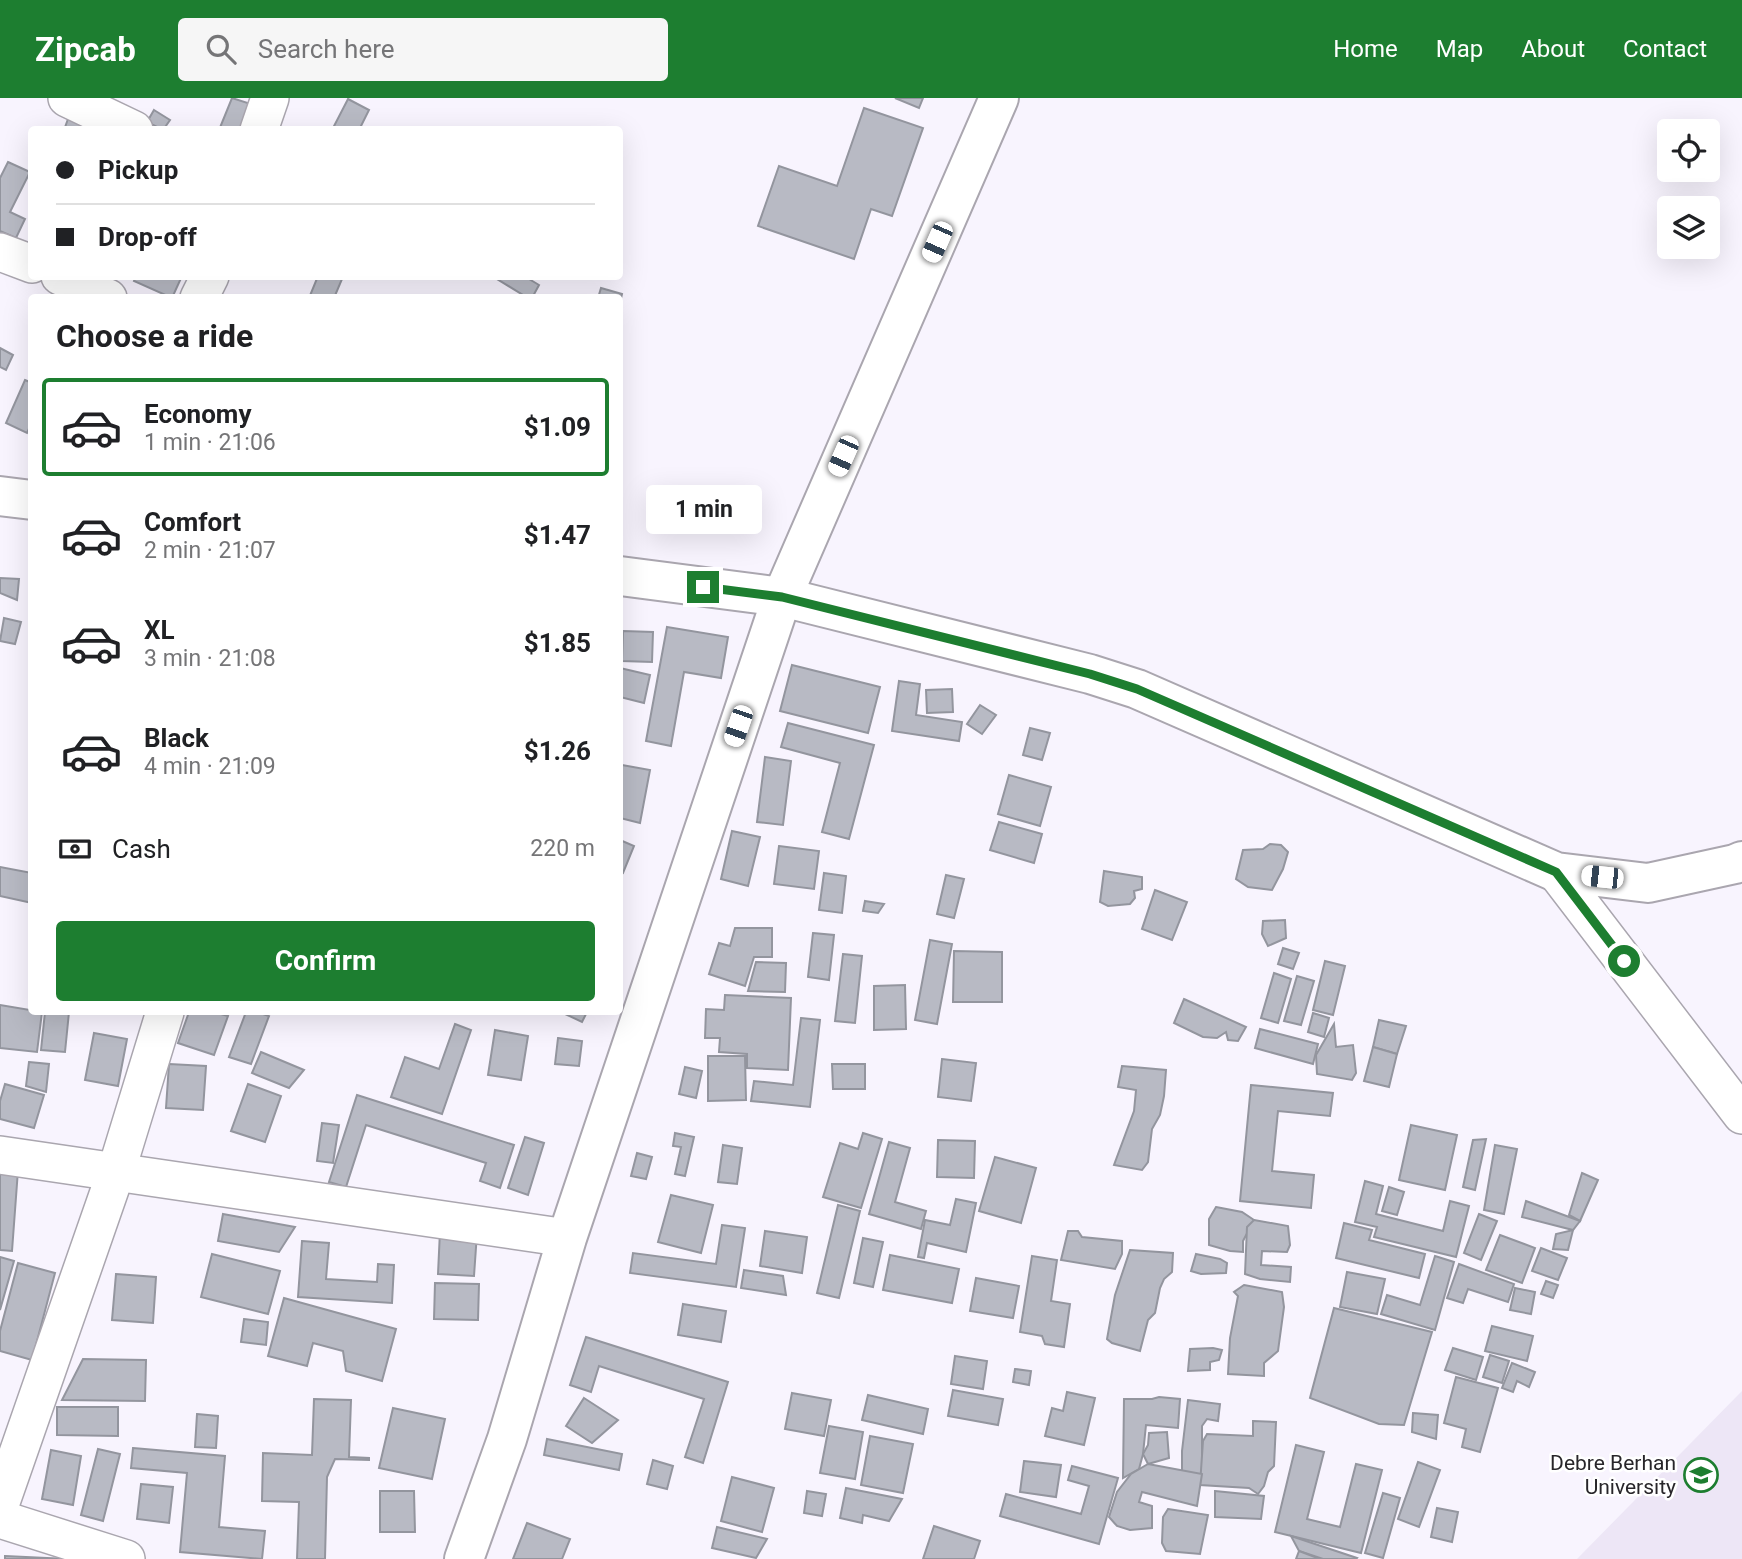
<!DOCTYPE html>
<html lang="en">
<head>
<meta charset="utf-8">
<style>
	body { margin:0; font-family:Roboto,sans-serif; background:#f6f6f6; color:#202124; height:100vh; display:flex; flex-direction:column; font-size:26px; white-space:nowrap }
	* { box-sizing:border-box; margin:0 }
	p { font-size:23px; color:#757577 }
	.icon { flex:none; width:38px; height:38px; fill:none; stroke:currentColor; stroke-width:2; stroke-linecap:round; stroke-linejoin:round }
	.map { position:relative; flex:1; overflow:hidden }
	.drawer { position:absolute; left:28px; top:196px; width:595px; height:721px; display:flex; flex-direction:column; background:#fff; border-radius:7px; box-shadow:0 7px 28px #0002 }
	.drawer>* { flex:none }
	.top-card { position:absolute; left:28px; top:28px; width:595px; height:154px; border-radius:7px; box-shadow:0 7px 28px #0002; display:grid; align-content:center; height:154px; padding:0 28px; background:#fff }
	.buttons { position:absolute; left:1657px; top:21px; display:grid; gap:14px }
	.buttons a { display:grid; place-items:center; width:63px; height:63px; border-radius:7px; background:#fff; box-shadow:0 7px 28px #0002; font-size:35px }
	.end { position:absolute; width:32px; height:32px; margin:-16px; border:9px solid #1d7e30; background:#fff; box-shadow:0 0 0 4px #fff }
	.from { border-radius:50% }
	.bubble { position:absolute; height:49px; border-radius:7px; background:#fff; box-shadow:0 7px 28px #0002; font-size:23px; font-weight:700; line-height:49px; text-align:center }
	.car { position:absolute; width:21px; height:42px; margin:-21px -10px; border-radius:9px; box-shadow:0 0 5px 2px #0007; background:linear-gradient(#fff 24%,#345 0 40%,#fff 0 76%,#345 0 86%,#fff 0) }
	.top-card b { display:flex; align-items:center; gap:24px; height:66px; font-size:26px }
	.top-card b+b { border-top:2px solid #e0e0e0 }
	.top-card i { width:18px; height:18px; background:#202124 }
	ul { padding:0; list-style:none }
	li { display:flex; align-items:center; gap:21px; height:98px; margin:0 14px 10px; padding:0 14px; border:4px solid transparent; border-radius:7px }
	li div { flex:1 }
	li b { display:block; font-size:26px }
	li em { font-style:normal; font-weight:700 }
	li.on { border-color:#1d7e30 }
	li>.icon { width:63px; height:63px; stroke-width:1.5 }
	h2 { padding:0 28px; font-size:32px; line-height:84px }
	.pay { display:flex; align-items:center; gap:18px; height:77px; padding:0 28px; font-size:26px }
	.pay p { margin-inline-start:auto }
	.button { display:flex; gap:14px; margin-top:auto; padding:14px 28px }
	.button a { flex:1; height:80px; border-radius:7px; background:#1d7e30; color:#fff; font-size:28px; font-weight:700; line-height:80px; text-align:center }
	header { display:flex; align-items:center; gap:42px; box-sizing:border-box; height:98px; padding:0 35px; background:#1d7e30; color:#fff }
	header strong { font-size:33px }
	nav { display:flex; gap:38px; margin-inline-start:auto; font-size:24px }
	.search { width:490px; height:63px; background:#f6f6f6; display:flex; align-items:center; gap:18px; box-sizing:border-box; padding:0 24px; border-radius:7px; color:#757577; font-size:26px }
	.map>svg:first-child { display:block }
</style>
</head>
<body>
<header>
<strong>Zipcab</strong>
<div class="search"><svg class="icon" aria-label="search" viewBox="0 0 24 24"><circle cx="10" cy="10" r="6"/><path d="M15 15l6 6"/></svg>Search here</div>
<nav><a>Home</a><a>Map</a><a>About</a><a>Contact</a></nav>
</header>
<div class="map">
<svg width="1742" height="1461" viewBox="0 0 1742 1461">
	<rect width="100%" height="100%" fill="#f8f4fe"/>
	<!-- built -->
	<polygon fill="#ede6f6" points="1742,1293 1742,1461 1577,1461"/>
	<!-- building -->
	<g fill="#b8bac4" stroke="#93959e" stroke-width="2">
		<polygon points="232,0 251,6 240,32 219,32"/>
		<polygon points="895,0 923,0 919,10"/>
		<polygon points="348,1 369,12 359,32 332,32"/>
		<polygon points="864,10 923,30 892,118 871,111 854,161 758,128 779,68 837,88"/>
		<polygon points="154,12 170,22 163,32 147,24"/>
		<polygon points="68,21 95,32 64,32"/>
		<polygon points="8,64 30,74 10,114 25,121 16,140 0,133 0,80"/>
		<polygon points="136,178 182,178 172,200 134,183"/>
		<polygon points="318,178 335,178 342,181 334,200 309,200"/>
		<polygon points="492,178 524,178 539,187 532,200 528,200"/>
		<polygon points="601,190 622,196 620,205 620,200 598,200"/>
		<polygon points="0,250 13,257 6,272 0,269"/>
		<polygon points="25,282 32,285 32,324 27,335 6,325"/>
		<polygon points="0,480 19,481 17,502 0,495"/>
		<polygon points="4,520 21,524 15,546 0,543"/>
		<polygon points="667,529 728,539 721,580 684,574 671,648 646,643"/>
		<polygon points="623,533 653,534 652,564 622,563"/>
		<polygon points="792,567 880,589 868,635 780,613"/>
		<polygon points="620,570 650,577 644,605 620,599"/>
		<polygon points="899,583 920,586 916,617 962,624 959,643 892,633"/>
		<polygon points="952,591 953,614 927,615 926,592"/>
		<polygon points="980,607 996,617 982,636 967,626"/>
		<polygon points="788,625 874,647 849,741 822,734 840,665 781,649"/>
		<polygon points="1030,630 1050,635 1042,662 1023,657"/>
		<polygon points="765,659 791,663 783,727 757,724"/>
		<polygon points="622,667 650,672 640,725 620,720 620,682"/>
		<polygon points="1009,677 1051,689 1040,728 998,716"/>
		<polygon points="999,724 1042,736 1034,765 990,752"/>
		<polygon points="732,733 760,739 748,788 721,781"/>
		<polygon points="620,742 634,748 623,775 620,774"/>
		<polygon points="1270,746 1281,747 1288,754 1283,771 1272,792 1248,789 1236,781 1243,752 1263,751"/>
		<polygon points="779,748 819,753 814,791 774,786"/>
		<polygon points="0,769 32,775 32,805 0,798"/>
		<polygon points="1104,773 1142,779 1142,791 1134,793 1135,800 1130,806 1108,808 1100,804"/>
		<polygon points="824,775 846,778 842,815 819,812"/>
		<polygon points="946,777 964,781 954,820 937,816"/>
		<polygon points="1155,792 1187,804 1172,842 1142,831"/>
		<polygon points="865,803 884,806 878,815 863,813"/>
		<polygon points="1285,822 1286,840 1268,848 1262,836 1263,823"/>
		<polygon points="735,830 772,830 772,859 754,859 745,888 709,876 719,845 730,848"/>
		<polygon points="813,835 834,837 829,882 808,879"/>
		<polygon points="930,842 952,846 937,926 915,922"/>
		<polygon points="1283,850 1299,855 1293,871 1278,866"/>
		<polygon points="954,853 1002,854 1002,904 953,904"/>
		<polygon points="843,856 862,858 855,925 835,923"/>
		<polygon points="1325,863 1345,868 1333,917 1313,912"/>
		<polygon points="756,864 786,865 785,894 748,893"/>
		<polygon points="1274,875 1291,881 1278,925 1261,920"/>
		<polygon points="1297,878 1314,883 1301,927 1284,923"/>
		<polygon points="905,887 906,931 874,932 874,888"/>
		<polygon points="725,897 791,900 788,972 747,970 747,956 719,954 720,940 705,940 706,911 724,912"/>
		<polygon points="1184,901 1246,929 1238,943 1228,942 1226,934 1217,940 1203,939 1174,925"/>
		<polygon points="0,907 42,914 37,954 0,950"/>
		<polygon points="45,914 69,914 65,954 41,952"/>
		<polygon points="189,914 214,914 228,918 214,957 178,945"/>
		<polygon points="246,914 257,914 269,918 251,966 229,959"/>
		<polygon points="561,914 587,914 582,924"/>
		<polygon points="1313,915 1329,920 1324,939 1308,934"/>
		<polygon points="801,920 820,922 810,1009 751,1003 754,983 793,987"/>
		<polygon points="1379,922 1406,928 1397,956 1373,949"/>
		<polygon points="455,926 471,932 442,1016 391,999 405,959 439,971"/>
		<polygon points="1334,926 1336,949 1353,947 1356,975 1352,982 1317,976 1316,957"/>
		<polygon points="1260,931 1318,946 1313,966 1255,950"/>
		<polygon points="495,932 528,938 521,982 488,977"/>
		<polygon points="94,935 127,941 118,988 85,982"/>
		<polygon points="558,940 582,943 579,968 555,966"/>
		<polygon points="1373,949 1397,956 1389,989 1364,983"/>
		<polygon points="261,954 304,972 289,990 252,975"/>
		<polygon points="708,958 745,958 746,1002 708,1003"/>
		<polygon points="942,961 976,965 971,1003 938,999"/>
		<polygon points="29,964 49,966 46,994 26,988"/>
		<polygon points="169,966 206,968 203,1012 166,1010"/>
		<polygon points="832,966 865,966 865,991 833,991"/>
		<polygon points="1122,968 1166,972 1164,998 1160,1017 1152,1031 1148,1064 1142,1072 1114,1067 1134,1013 1136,992 1118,989"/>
		<polygon points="685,969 702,973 696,1000 679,996"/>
		<polygon points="5,986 44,997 34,1030 0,1021 0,1003"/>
		<polygon points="248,986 281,998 265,1044 231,1033"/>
		<polygon points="1251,987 1333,995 1330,1018 1278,1013 1272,1073 1314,1077 1311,1110 1240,1103"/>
		<polygon points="357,997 514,1047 500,1090 480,1083 486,1065 366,1027 346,1089 329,1084"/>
		<polygon points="322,1025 339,1027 333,1065 317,1063"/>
		<polygon points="1411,1027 1457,1037 1445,1092 1399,1082"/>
		<polygon points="675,1035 694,1039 685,1078 675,1076 681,1049 673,1048"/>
		<polygon points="863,1035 882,1041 861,1110 823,1099 840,1045 858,1051"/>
		<polygon points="525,1039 544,1045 528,1097 508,1090"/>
		<polygon points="1486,1041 1475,1092 1463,1089 1473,1042"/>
		<polygon points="938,1042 975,1043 974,1080 937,1079"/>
		<polygon points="889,1044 910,1050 895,1104 926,1113 921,1131 869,1116"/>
		<polygon points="723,1047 742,1050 737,1086 718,1084"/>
		<polygon points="1495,1047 1517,1051 1504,1116 1484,1112"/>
		<polygon points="637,1055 652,1059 646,1081 631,1078"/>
		<polygon points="995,1059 1036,1070 1021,1125 979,1113"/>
		<polygon points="0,1071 18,1072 12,1153 0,1152"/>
		<polygon points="1582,1075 1598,1082 1580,1123 1569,1117"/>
		<polygon points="1365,1083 1383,1088 1376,1116 1443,1133 1450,1103 1469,1108 1456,1159 1374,1139 1377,1129 1355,1124"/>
		<polygon points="1389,1089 1404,1094 1397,1117 1382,1113"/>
		<polygon points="671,1097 713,1107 701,1155 658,1144"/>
		<polygon points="956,1101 976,1105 966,1154 927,1145 924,1160 918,1159 925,1122 950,1127"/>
		<polygon points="1526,1103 1580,1123 1573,1132 1522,1119"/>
		<polygon points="838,1107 860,1113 839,1200 817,1195"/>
		<polygon points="1216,1109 1242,1114 1254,1122 1243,1143 1243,1154 1230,1153 1209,1147 1209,1121"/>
		<polygon points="223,1116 295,1129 279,1154 218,1143"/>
		<polygon points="1479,1116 1497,1123 1481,1162 1464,1155"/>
		<polygon points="1254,1122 1288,1128 1290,1147 1287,1154 1262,1153 1261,1167 1291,1169 1290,1184 1260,1181 1245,1176 1247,1129"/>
		<polygon points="1344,1125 1372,1132 1369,1142 1425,1156 1419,1180 1336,1160"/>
		<polygon points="722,1127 745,1130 736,1189 630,1175 633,1155 716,1166"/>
		<polygon points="1573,1132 1568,1152 1553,1151 1556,1136"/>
		<polygon points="440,1133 477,1135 474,1178 438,1176"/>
		<polygon points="765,1133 807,1139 802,1175 760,1168"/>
		<polygon points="1068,1133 1078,1133 1082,1139 1122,1143 1122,1156 1115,1171 1061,1162"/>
		<polygon points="1500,1137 1535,1150 1522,1185 1486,1172"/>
		<polygon points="863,1140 883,1144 873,1189 854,1185"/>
		<polygon points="302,1143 329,1145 326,1181 377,1184 378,1166 394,1167 392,1205 298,1199"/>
		<polygon points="1541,1150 1567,1160 1558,1182 1532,1173"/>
		<polygon points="1130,1152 1173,1155 1172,1174 1164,1181 1160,1190 1155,1215 1148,1222 1140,1253 1112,1245 1107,1241 1115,1197"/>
		<polygon points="212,1156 280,1173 268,1216 201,1199"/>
		<polygon points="1196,1156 1220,1161 1227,1165 1226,1175 1201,1176 1191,1173"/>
		<polygon points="890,1157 959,1171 952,1205 883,1192"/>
		<polygon points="1032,1158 1057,1162 1051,1203 1070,1206 1064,1249 1045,1246 1042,1238 1020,1234"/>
		<polygon points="1435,1158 1454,1164 1435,1232 1381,1216 1387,1197 1420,1207"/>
		<polygon points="0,1159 14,1163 0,1212"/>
		<polygon points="18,1165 55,1175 32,1262 0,1253 0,1233"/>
		<polygon points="1459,1166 1514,1186 1508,1204 1468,1191 1463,1205 1447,1200"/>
		<polygon points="744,1172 783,1178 786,1197 741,1190"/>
		<polygon points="1347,1174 1385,1181 1377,1216 1340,1209"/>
		<polygon points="116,1176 156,1179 153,1225 112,1222"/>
		<polygon points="976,1180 1019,1188 1013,1220 970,1213"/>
		<polygon points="1546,1183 1558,1187 1553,1200 1541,1196"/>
		<polygon points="435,1185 479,1186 478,1222 434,1221"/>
		<polygon points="1244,1187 1282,1194 1284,1209 1278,1253 1264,1265 1264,1278 1228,1276 1230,1240 1238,1198 1234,1194"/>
		<polygon points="1515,1190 1535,1194 1531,1216 1510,1212"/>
		<polygon points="284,1200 396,1231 382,1283 346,1273 343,1253 313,1245 307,1268 268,1258"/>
		<polygon points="683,1206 726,1213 721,1244 678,1237"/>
		<polygon points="1334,1210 1432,1234 1404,1327 1379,1326 1310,1300"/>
		<polygon points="244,1221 268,1224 266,1247 241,1244"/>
		<polygon points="1492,1228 1533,1238 1527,1263 1485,1253"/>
		<polygon points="586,1239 728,1284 703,1365 685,1359 704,1301 599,1268 591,1294 570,1287"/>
		<polygon points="1213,1250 1222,1252 1219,1262 1210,1264 1210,1272 1188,1273 1190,1251"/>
		<polygon points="1453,1250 1483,1259 1476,1282 1445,1272"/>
		<polygon points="1490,1257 1509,1263 1502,1285 1483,1279"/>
		<polygon points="955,1258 987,1263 983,1291 951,1286"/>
		<polygon points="83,1261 146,1262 145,1303 62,1302"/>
		<polygon points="1512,1265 1535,1274 1529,1289 1517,1283 1513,1294 1502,1290"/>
		<polygon points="1015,1271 1031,1273 1029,1287 1013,1284"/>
		<polygon points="1456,1279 1498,1290 1480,1354 1462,1349 1466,1331 1444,1325"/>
		<polygon points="953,1292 1003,1301 998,1327 948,1318"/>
		<polygon points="1067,1294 1095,1300 1084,1347 1045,1338 1052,1310 1063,1313"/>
		<polygon points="792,1295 831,1302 824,1338 785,1331"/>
		<polygon points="868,1297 928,1311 923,1336 862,1322"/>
		<polygon points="1159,1299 1180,1301 1178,1330 1146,1327 1143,1356 1139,1371 1123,1380 1124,1301 1152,1301"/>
		<polygon points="584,1300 618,1322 592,1345 566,1328"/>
		<polygon points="314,1301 351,1302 349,1359 369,1360 369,1362 335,1361 327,1379 325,1461 297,1461 299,1404 262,1403 263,1355 312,1357"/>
		<polygon points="1188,1302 1220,1306 1218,1323 1207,1321 1202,1328 1202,1376 1186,1383 1182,1372 1182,1353"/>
		<polygon points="57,1309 118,1309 118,1338 57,1337"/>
		<polygon points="393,1310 445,1321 432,1381 379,1370"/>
		<polygon points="1413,1315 1438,1317 1436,1341 1412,1334"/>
		<polygon points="197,1316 218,1318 216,1350 195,1349"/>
		<polygon points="1253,1323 1276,1324 1274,1368 1268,1374 1264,1388 1258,1396 1249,1390 1200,1387 1203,1343 1207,1336 1253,1338"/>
		<polygon points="829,1328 863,1334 855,1381 820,1375"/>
		<polygon points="1167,1334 1169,1360 1148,1366 1143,1356 1148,1347 1149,1335"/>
		<polygon points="870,1338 913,1346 903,1395 861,1387"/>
		<polygon points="547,1341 622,1356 619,1372 544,1357"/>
		<polygon points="1296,1347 1324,1354 1307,1421 1340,1429 1356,1366 1382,1372 1361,1455 1275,1434"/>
		<polygon points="133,1350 225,1358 219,1429 265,1433 262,1461 180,1454 187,1375 131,1370"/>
		<polygon points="98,1351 120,1356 103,1423 81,1417"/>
		<polygon points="51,1352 81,1358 73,1407 42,1401"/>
		<polygon points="653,1362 673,1368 667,1391 647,1386"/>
		<polygon points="1024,1363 1061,1367 1056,1399 1020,1394"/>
		<polygon points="1418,1364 1440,1372 1419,1429 1398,1421"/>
		<polygon points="1148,1366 1202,1376 1197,1408 1142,1394 1139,1404 1152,1408 1152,1430 1130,1432 1117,1428 1109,1419 1117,1394 1131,1376"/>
		<polygon points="1072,1368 1118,1380 1099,1446 1000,1418 1006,1396 1081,1416 1089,1388 1068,1382"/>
		<polygon points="732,1379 774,1390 762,1434 721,1423"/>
		<polygon points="141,1386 173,1389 169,1425 137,1421"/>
		<polygon points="846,1390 902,1401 889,1423 863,1417 862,1425 840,1420"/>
		<polygon points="380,1393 414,1393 415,1434 380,1434"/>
		<polygon points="807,1393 826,1396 822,1418 804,1415"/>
		<polygon points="1215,1393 1264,1398 1261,1421 1215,1419"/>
		<polygon points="1383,1395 1400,1400 1383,1460 1365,1455"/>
		<polygon points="1437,1410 1458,1414 1452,1444 1431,1439"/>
		<polygon points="1168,1411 1208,1417 1200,1456 1166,1453 1162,1445 1163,1419"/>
		<polygon points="527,1425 570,1441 562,1461 513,1461"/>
		<polygon points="934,1428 980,1443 974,1461 923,1461"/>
		<polygon points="717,1429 767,1441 756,1460 712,1450"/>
		<polygon points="1291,1438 1357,1460 1356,1461 1323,1461 1299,1453"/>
		<polygon points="1299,1453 1320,1461 1296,1461"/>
		<polygon points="5,1458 68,1461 5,1461"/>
	</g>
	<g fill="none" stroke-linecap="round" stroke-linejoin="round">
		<!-- street casing -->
		<g stroke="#aaa6af" stroke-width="40">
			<g id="street">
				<polyline points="67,0 134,32"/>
				<polyline points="259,32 270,0"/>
				<polyline points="0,154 32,166"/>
				<polyline points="60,178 108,200"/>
				<polyline points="199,200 210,178"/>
				<polyline points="1556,774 1742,1017"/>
				<polyline points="0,1057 567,1140"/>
				<polyline points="0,1407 116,1074 165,914"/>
				<polyline points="0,1421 126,1461"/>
			</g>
		</g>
		<!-- secondary casing -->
		<g stroke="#aaa6af" stroke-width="42">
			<g id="secondary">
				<polyline points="0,398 32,402"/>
				<polyline points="620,478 782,499 1090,576 1137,591 1556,774 1648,785 1735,766 1742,763"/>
				<polyline points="464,1461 507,1341 567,1140 782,499 999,0"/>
			</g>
		</g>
		<!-- street -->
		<use href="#street" stroke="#fff" stroke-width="37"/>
		<!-- secondary -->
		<use href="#secondary" stroke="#fff" stroke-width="38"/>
	</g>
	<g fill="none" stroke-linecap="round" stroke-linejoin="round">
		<!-- route -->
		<polyline stroke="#1d7e30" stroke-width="9" points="703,489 782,499 1090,576 1137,591 1556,774 1624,863"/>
	</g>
	<!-- icons -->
	<defs>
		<g id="university-ring" transform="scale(1.75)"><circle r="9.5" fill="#fff" stroke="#1d7e30" stroke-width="1.5"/><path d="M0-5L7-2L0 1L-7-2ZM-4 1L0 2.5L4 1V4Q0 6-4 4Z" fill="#1d7e30"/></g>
	</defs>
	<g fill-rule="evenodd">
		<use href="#university-ring" x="1701" y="1377"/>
	</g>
	<g text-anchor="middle" stroke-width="5" stroke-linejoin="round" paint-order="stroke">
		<!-- poi labels -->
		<g font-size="21" fill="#28262a" stroke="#fff" text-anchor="end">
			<text x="1676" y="1372">Debre Berhan<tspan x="1676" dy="24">University</tspan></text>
		</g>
	</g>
</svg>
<div class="buttons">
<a><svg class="icon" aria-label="locate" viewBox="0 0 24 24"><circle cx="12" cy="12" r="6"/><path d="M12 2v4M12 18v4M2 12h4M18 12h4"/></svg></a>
<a><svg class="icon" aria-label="layers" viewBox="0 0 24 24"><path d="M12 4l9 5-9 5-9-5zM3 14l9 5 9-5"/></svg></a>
</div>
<i class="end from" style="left:1624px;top:863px"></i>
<i class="end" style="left:703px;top:489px"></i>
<div class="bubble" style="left:646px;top:387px;width:116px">1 min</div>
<i class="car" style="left:937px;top:144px;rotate:204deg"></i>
<i class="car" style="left:843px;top:358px;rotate:204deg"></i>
<i class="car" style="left:738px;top:628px;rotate:199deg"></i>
<i class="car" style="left:1602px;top:779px;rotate:276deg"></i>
<div class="top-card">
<b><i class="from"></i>Pickup</b>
<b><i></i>Drop-off</b>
</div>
<section class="drawer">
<h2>Choose a ride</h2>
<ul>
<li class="on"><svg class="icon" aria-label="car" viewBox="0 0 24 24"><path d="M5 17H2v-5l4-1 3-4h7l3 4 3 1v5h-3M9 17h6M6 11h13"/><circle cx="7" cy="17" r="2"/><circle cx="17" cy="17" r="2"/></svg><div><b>Economy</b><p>1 min · 21:06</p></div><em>$1.09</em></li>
<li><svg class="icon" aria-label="car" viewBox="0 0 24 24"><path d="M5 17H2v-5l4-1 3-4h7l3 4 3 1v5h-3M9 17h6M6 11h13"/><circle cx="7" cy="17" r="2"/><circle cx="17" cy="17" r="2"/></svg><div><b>Comfort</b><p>2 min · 21:07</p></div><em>$1.47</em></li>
<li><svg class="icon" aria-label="car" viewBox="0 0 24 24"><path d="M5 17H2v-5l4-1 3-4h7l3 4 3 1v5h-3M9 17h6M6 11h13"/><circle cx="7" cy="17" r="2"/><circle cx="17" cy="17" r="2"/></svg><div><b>XL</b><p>3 min · 21:08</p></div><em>$1.85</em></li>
<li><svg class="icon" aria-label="car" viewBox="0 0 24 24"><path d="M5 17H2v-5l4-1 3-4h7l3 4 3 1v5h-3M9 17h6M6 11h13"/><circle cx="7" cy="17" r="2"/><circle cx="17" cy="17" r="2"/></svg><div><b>Black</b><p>4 min · 21:09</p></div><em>$1.26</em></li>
</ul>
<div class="pay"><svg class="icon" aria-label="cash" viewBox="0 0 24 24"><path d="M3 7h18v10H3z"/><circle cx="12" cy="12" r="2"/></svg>Cash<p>220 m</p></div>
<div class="button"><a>Confirm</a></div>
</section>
</div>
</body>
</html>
